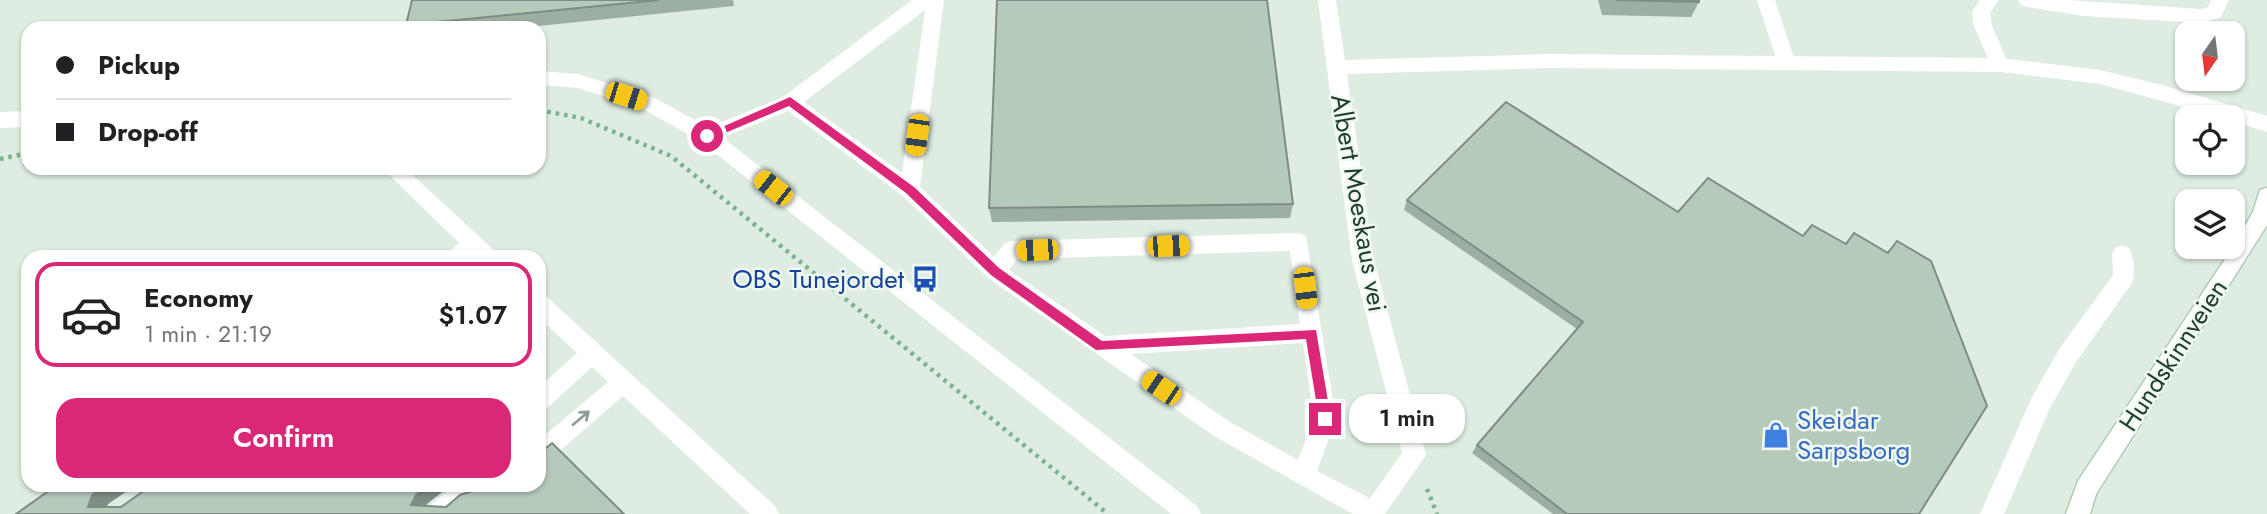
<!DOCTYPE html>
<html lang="en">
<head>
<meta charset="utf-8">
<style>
	body { margin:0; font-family:Jost,sans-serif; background:#f2f2f2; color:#202124; height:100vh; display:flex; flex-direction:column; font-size:26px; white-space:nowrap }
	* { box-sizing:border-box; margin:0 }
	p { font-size:23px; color:#757577 }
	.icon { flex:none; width:38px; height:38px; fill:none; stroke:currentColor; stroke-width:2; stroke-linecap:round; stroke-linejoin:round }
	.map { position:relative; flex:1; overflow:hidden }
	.details { position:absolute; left:21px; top:250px; width:525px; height:242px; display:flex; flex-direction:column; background:#fff; border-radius:21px; box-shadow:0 2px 5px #0004 }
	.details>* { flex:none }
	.banner { position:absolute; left:21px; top:21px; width:525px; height:154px; border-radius:21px; box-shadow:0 2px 5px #0004; display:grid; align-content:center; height:154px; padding:0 35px; background:#fff }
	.needle { width:46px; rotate:194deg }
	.fabs { position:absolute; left:2175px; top:21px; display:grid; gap:14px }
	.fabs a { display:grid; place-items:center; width:70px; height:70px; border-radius:14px; background:#fff; box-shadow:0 2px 5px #0004; font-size:35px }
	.end { position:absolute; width:32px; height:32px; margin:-16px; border:9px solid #db2777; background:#fff; box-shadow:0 0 0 4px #fff }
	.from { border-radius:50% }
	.bubble { position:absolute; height:49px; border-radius:21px; background:#fff; box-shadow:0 2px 5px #0004; font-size:23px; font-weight:600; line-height:49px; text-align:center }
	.car { position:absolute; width:21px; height:42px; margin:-21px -10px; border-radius:9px; box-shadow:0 0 5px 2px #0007; background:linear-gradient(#f5c518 24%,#345 0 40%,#f5c518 0 76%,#345 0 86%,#f5c518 0) }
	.banner b { display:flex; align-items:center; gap:24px; height:66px; font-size:26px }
	.banner b+b { border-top:2px solid #e0e0e0 }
	.banner i { width:18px; height:18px; background:#202124 }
	ul { padding:12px 0 0; list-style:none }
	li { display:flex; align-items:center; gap:21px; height:105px; margin:0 14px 10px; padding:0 21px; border:4px solid #e0e0e0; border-radius:21px }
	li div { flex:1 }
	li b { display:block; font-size:26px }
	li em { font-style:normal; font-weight:600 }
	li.on { border-color:#db2777 }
	li>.icon { width:63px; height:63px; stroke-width:1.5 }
	.cta { display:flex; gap:14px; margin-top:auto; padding:14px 35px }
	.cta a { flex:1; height:80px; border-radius:21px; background:#db2777; color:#fff; font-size:28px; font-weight:600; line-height:80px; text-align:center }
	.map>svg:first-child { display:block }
</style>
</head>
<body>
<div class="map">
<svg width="2267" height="514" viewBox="0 0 2267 514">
	<rect width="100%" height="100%" fill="#deece1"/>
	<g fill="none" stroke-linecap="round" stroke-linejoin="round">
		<!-- secondary casing -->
		<g stroke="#b0cdb9" stroke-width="3">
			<polygon id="secondary" points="2267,188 2267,225 2096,494 2090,514 2066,514 2078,481 2233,247 2253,212 2260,190"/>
		</g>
		<!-- path -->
		<g stroke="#7bb38f" stroke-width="4.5" stroke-dasharray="3.5 5" stroke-linecap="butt">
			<polyline points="539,110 581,118 671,156 1108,514"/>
			<polyline points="0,159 28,153"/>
			<polyline points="1427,489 1437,514"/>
		</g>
		<!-- lane -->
		<g fill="#fff" fill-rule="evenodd">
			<path d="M912,0H944L920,187L994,257L1004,244L1011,241L1299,233L1306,236L1336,419L1317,471L1381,504L1384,514H1353L1214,436L988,278L903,196L788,111L714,141L707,144L700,141L697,136L700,131L783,97ZM925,10L902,173L804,102ZM1290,251L1300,324L1105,336L1009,270L1017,259ZM1303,343L1314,419L1298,460L1230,422L1131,354Z"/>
			<polygon points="1757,0 1775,0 1795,61 1793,66 1779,66 1777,61"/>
			<polygon points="1980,0 1999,0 1990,13 1992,26 2009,65 2007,70 1993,70 1974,26 1972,12"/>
			<polygon points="2018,0 2069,0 2201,9 2208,7 2211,0 2229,0 2221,17 2201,23 2083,16 2027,7 2021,5"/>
			<polygon points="382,168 405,168 495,251 498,257 446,257 449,251 459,243"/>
			<path d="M2122,245L2129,248C2134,258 2136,273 2132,283L2076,362L2049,410L2004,514H1980L2032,397L2060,348L2113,275L2112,254L2115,248Z"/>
			<polygon points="539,295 547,297 775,506 779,514 750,514 623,396 547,462 539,465 539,440 608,382 592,367 547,408 539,411 539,387 577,353 539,318"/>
			<polygon points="455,485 502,485 498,493 469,502 455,514 425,514 429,506"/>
		</g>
		<!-- street -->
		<g fill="#fff" fill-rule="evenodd">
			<polygon points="1318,0 1336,0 1345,60 1549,54 2000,58 2100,70 2162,85 2267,116 2267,132 2233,121 2233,117 2220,117 2100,84 2000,72 1549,68 1347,74 1374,260 1426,455 1385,514 1359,514 1402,453 1352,260"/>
			<polygon points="539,71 578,74 657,99 714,131 1197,506 1201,514 1171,514 700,141 643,109 578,88 539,85"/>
			<polygon points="28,111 28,127 0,128 0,112"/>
		</g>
		<!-- secondary -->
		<use href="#secondary" fill="#fff" fill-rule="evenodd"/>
	</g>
	<!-- wall -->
	<g fill="#9daea2">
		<polygon points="412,0 733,0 734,6 519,28 408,28 406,25"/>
		<polygon points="1598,0 1699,0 1699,2 1691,17 1602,15"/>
		<polygon points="1407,200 1678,212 1845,244 1854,233 1887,252 1897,241 1919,514 1553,514 1472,453 1477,445 1577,329 1404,210"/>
		<polygon points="1293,204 1290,218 992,222 989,208"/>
	</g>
	<!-- shaded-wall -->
	<g fill="#7f8d84">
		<polygon points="106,485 136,485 108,504 105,514 88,507 92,495"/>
		<polygon points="428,485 451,485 427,504 423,514 411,505 416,495"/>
	</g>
	<!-- building -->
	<g fill="#b6cabc" stroke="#7f8d84" stroke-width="2">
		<polygon points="412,0 659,0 406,25"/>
		<polygon points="997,0 1267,0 1293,204 989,208"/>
		<polygon points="1616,0 1699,0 1699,2"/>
		<polygon points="1506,102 1678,212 1708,178 1803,236 1812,225 1846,244 1854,233 1888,253 1897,241 1931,261 1987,406 1919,514 1567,514 1477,445 1583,322 1407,200"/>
		<polygon points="552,443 624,514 16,514 57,485 106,485 92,495 88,507 121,507 152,485 428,485 416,495 411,505 446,507 460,495 489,486 489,485 539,485 539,454"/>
	</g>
	<!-- one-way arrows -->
	<defs><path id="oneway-shaft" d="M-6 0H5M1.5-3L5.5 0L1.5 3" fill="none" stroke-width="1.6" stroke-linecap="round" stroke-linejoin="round" transform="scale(1.75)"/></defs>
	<use stroke="#8e9e94" href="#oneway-shaft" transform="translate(581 418) rotate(-40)"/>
	<!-- route -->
	<polygon fill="#db2777" points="790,97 914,187 999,268 1102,341 1316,330 1331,419 1329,423 1320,423 1319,419 1306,339 1096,350 991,275 906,193 789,106 711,139 703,139 702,136"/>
	<!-- icons -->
	<defs>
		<g id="bus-bare" transform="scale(2.1)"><path d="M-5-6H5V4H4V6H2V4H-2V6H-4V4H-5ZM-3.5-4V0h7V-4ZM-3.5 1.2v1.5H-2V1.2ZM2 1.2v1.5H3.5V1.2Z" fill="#1a4fb4" stroke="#eff8f1" stroke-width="2.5" paint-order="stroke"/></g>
		<g id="shop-bare" transform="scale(2.1)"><path d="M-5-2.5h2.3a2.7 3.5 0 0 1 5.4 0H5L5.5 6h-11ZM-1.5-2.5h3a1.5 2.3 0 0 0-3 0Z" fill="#3f7fe0" stroke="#eff8f1" stroke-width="2.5" paint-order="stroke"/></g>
	</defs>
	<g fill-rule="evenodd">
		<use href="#bus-bare" x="925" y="279"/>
		<use href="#shop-bare" x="1776" y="435"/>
	</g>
	<g text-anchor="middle" stroke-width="5" stroke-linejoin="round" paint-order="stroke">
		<!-- street labels -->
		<g font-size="26" fill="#1e3e2a" stroke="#eff8f1">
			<text transform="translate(1359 203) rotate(80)" y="9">Albert Moeskaus vei</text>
			<text transform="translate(2173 355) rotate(-57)" y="9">Hundskinnveien</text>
		</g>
		<!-- transit labels -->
		<g font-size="26" fill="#164399" stroke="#eff8f1" text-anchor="end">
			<text x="904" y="288">OBS Tunejordet</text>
		</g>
		<!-- shop labels -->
		<g font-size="26" fill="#366cbe" stroke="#eff8f1" text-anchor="start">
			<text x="1797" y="429">Skeidar<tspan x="1797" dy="30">Sarpsborg</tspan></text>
		</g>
	</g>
</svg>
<div class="fabs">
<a><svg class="needle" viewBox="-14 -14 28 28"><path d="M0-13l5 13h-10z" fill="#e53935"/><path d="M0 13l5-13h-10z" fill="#757577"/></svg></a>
<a><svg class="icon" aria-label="locate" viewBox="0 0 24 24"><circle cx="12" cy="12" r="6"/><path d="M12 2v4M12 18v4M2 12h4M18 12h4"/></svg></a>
<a><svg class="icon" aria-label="layers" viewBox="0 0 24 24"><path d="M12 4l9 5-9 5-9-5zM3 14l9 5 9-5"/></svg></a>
</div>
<i class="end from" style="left:707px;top:136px"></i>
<i class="end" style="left:1325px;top:419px"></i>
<div class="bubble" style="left:1349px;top:394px;width:116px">1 min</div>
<i class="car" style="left:626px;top:96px;rotate:108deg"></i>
<i class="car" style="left:917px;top:135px;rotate:188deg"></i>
<i class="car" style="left:773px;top:188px;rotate:308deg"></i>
<i class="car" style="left:1168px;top:246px;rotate:88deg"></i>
<i class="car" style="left:1037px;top:250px;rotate:268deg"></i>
<i class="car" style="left:1305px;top:288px;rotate:173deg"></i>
<i class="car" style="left:1161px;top:388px;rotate:304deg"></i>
<div class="banner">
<b><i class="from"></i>Pickup</b>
<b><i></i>Drop-off</b>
</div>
<section class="details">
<ul>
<li class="on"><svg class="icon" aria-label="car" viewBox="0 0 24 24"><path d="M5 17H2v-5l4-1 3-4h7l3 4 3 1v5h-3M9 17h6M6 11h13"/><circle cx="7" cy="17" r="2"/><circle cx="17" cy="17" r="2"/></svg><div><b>Economy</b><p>1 min · 21:19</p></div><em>$1.07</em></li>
</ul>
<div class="cta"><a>Confirm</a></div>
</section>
</div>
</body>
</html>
